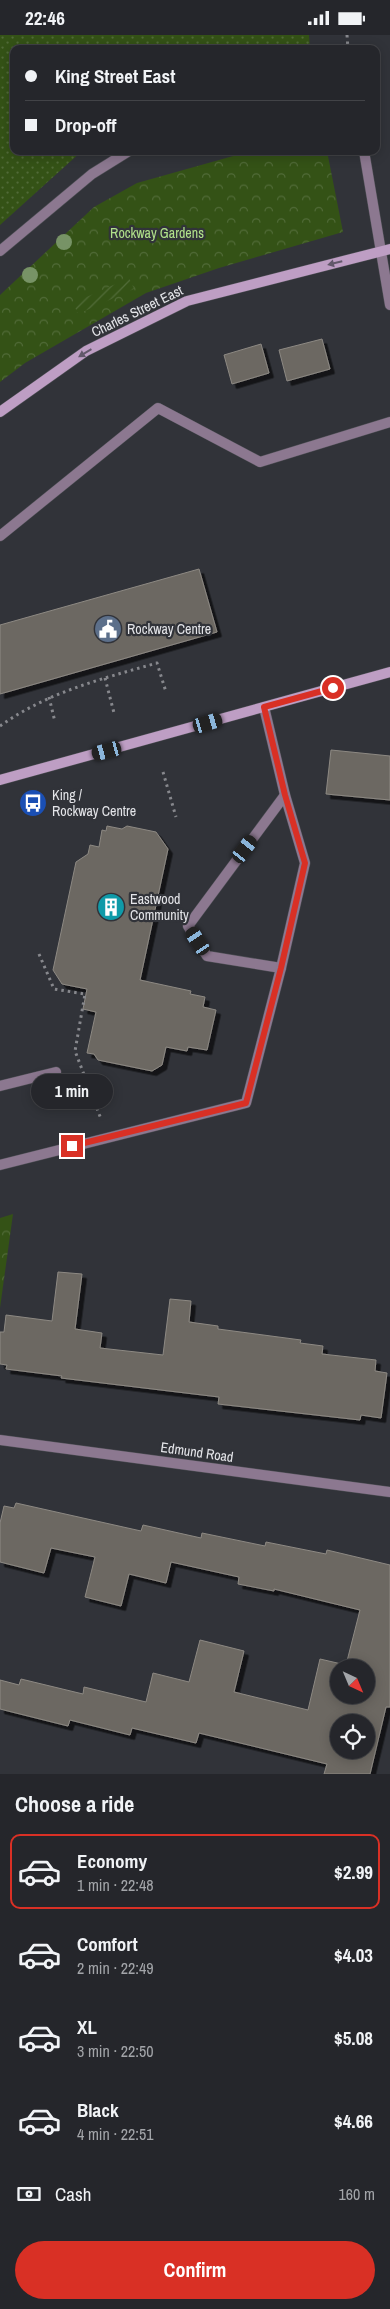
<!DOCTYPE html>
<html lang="en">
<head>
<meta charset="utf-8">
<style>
	body { margin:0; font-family:"Archivo Narrow",sans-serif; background:#2d2e33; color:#f1f3f6; height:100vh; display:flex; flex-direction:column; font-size:19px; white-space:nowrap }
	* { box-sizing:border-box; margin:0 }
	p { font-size:16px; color:#a3a5a9 }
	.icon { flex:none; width:28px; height:28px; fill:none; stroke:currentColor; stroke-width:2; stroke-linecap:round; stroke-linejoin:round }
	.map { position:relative; height:1739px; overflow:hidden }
	.drawer { display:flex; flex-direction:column; background:#25262b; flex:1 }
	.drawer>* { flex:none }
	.hud { position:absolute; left:10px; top:10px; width:370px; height:110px; border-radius:10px; box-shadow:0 2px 12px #0003,0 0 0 1px #424347; display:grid; align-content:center; height:110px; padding:0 15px; background:#25262b }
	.needle { width:32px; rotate:136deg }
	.controls { position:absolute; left:330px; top:1624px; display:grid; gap:10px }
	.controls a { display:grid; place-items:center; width:45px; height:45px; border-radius:50%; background:#25262b; box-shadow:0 2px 12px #0003,0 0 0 1px #424347; font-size:25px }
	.end { position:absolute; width:22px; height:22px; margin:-11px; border:6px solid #d93025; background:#fff; box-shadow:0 0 0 2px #fff }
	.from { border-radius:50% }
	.bubble { position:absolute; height:35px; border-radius:18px; background:#25262b; box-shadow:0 2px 12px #0003,0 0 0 1px #424347; font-size:16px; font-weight:700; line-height:35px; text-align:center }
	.car { position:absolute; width:15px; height:30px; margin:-15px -8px; border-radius:6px; box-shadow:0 0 4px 1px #0007; background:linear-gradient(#222 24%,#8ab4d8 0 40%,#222 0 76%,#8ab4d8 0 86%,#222 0) }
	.hud b { display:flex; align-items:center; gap:18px; height:48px; font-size:19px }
	.hud b+b { border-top:1px solid #424347 }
	.hud i { width:12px; height:12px; background:#f1f3f6 }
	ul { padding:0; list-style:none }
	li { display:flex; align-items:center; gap:15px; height:75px; margin:0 10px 8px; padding:0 5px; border:2px solid transparent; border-radius:10px }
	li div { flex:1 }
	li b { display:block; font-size:19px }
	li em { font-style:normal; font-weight:700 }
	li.active { border-color:#d93025 }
	li>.icon { width:45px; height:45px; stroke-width:1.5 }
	h2 { padding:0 15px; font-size:22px; line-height:60px }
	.pay { display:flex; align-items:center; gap:12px; height:55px; padding:0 15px; font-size:19px }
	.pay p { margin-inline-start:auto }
	.primary-button { display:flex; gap:10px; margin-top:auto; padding:10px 15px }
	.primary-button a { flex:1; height:58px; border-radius:30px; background:#d93025; color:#fff; font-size:20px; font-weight:700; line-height:58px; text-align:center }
	.status { display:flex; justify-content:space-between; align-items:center; height:35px; padding:0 25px; background:#25262b; direction:ltr }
	.status svg { height:14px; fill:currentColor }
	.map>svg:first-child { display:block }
</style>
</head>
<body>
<div class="status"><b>22:46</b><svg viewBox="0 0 49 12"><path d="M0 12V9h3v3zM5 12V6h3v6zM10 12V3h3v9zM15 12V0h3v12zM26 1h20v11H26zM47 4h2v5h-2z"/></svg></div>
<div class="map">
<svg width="390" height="1739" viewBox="0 0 390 1739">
	<defs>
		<pattern id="grass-dots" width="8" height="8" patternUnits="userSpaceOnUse" patternTransform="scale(1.25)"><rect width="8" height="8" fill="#345216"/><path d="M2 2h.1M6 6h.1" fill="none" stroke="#516b38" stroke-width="1.8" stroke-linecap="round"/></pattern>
		<pattern id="park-crowns" width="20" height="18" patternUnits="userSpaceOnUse" patternTransform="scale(1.25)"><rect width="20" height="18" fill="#345216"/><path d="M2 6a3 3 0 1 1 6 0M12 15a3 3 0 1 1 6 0" fill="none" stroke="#516b38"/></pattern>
		<pattern id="garden-furrows" width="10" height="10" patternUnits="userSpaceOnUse" patternTransform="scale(1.25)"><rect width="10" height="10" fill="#345216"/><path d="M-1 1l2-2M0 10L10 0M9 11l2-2" fill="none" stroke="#516b38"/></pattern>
		<filter id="shadow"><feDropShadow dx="4.5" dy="4.5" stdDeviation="0" flood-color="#0009"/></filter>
	</defs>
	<rect width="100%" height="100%" fill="#313339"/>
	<!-- grass -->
	<polygon fill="url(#grass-dots)" points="0,0 309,0 310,14 14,14 14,116 82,116 0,190"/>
	<!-- park -->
	<g fill="url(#park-crowns)">
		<polygon points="251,116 327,116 343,197 219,233 146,258 25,328 0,347 0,260 94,172 137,148"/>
		<polygon points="13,1179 0,1273 0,1183"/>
	</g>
	<!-- garden -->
	<polygon fill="url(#garden-furrows)" points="129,243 134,254 78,279 73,268"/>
	<!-- building -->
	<g fill="#6c6862" stroke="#8d8983" fill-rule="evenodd" filter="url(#shadow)">
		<polygon points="322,304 330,334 287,346 279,315"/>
		<polygon points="261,309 269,338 232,349 224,320"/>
		<polygon points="199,534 217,597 0,659 0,590"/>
		<polygon points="331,715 390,721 390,765 326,759"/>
		<polygon points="107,791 122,794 127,791 156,797 168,814 140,945 191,956 190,959 205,962 203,972 216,975 207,1015 188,1012 187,1016 166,1012 162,1030 152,1036 98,1025 94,1019 87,1018 96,977 83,974 87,954 62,949 53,935 76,827 88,819 90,810 99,812 102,795 106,796"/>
		<polygon points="58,1237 82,1239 75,1294 102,1298 100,1313 163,1320 170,1264 191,1266 189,1287 218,1291 218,1294 301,1305 300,1308 323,1311 322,1319 376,1325 375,1336 387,1338 381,1383 361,1380 360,1385 218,1369 219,1362 61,1343 62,1341 6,1334 7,1330 0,1329 0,1297 4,1297 6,1280 52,1286"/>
		<path d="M16,1468L141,1496L143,1490L201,1503L202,1498L265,1511L266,1507L326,1519L327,1515L390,1530V1672H386L370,1739H324L327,1729L199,1698L196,1708L132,1693L130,1700L70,1685L68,1691L0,1674V1645L19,1650L21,1644L83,1659L84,1652L146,1667L153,1638L189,1647L200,1605L244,1616L234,1657L308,1675L320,1624L346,1630L360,1575L274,1554V1556L238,1549L239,1542L171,1527L166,1548L129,1539L121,1571L85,1562L95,1522L51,1513L44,1538L0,1527V1488L4,1471L14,1473ZM339,1632H366V1660H339ZM339,1688H366V1715H339Z"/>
	</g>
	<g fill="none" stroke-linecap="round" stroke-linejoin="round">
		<!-- lane casing -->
		<g stroke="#4e4f55" stroke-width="11">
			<g id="lane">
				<polyline points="0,501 158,373 260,427 390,387"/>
				<polyline points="281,933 207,921 188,891 285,760"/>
				<polyline points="0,1051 56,1037"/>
				<polyline points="0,1130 246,1068 281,933 305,828 285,760 264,672"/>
			</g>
		</g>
		<!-- street casing -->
		<g stroke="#4e4f55" stroke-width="11">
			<g id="street">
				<polyline points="364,116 390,270"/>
				<polyline points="0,216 92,139 129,116"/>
				<polyline points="0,1405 390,1457"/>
			</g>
		</g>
		<!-- secondary casing -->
		<g stroke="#4e4f55" stroke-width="11">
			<g id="secondary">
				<polyline points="0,377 86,316 187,266 390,214"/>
				<polyline points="0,745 390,637"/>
			</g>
		</g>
		<!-- path -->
		<g stroke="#87888d" stroke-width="3" stroke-dasharray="2.5 4" stroke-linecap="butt">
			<polyline points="347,0 348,14"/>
			<polyline points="105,643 114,678"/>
			<polyline points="49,662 55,687"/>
			<path d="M0,691C48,657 101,644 157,628L166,657"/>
			<polyline points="163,737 176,782"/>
			<polyline points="39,919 54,954 85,959 75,1016 101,1084"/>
		</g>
		<!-- lane -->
		<use href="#lane" stroke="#8c7890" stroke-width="10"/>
		<!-- street -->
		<use href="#street" stroke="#8c7890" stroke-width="10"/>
		<!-- secondary -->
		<use href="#secondary" stroke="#be9ec4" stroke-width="10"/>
	</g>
	<!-- trees -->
	<g fill="#779366">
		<circle cx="64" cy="207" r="8"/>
		<circle cx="30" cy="240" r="8"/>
	</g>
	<!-- one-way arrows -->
	<defs><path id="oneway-solid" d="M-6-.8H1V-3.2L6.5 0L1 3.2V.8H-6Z" transform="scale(1.25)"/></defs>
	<g fill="#62586a">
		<use href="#oneway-solid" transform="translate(335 228) rotate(166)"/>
		<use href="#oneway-solid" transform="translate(85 318) rotate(149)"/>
	</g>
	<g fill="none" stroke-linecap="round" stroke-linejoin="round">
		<!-- route -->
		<polyline stroke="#d93025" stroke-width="6" points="72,1111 246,1068 281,933 305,828 285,760 264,672 333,653"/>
	</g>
	<!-- icons -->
	<defs>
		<g id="civic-disc" transform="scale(1.4375)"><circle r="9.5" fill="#5c6f8a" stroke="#313339"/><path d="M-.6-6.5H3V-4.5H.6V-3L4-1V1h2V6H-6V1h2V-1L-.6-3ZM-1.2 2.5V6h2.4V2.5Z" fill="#fff"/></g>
		<g id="bus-disc" transform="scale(1.4375)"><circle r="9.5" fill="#1a4fb4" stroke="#313339"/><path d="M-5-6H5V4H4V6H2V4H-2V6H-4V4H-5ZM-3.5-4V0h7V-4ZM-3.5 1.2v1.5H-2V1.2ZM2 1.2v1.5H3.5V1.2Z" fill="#fff"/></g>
		<g id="building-disc" transform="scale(1.4375)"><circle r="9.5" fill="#0f9aa8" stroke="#313339"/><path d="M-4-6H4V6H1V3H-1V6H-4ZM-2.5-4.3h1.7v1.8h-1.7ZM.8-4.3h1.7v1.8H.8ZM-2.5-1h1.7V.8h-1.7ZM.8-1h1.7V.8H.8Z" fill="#fff"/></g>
	</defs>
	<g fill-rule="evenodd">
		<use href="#civic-disc" x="108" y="594"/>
		<use href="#bus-disc" x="33" y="768"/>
		<use href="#building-disc" x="111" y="872"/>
	</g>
	<g text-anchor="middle" stroke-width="4.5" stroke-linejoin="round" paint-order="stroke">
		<!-- park labels -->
		<g font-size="14" fill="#b0e18a" stroke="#313339">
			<text x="157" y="203">Rockway Gardens</text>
		</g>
		<!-- street labels -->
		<g font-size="14" fill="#e4e5e9" stroke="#313339">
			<text transform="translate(137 276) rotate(-26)" y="5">Charles Street East</text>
			<text transform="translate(197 1417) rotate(8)" y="5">Edmund Road</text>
		</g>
		<!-- poi labels -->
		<g font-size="14" fill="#e4e5e9" stroke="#313339" text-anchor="start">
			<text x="127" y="599">Rockway Centre</text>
			<text x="52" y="765">King /<tspan x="52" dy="16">Rockway Centre</tspan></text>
			<text x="130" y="869">Eastwood<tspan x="130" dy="16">Community</tspan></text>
		</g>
	</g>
</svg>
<div class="controls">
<a><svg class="needle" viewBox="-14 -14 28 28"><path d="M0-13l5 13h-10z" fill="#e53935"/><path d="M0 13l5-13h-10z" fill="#a3a5a9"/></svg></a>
<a><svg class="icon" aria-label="locate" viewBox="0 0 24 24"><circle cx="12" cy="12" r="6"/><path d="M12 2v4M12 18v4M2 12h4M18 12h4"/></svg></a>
</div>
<i class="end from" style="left:333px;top:653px"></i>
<i class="end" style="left:72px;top:1111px"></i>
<div class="bubble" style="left:31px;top:1039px;width:82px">1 min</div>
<i class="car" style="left:208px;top:688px;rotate:74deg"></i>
<i class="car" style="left:107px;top:716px;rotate:255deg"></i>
<i class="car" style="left:245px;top:814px;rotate:37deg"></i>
<i class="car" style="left:198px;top:906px;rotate:327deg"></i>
<div class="hud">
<b><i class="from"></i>King Street East</b>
<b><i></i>Drop-off</b>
</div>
</div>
<section class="drawer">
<h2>Choose a ride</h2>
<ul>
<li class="active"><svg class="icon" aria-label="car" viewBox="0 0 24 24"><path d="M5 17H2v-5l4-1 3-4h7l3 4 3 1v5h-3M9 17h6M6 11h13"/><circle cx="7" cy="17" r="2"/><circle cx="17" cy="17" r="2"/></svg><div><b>Economy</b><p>1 min · 22:48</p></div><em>$2.99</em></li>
<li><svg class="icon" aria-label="car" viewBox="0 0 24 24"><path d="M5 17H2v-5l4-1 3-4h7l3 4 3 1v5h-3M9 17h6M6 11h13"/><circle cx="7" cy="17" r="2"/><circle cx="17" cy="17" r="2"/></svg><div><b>Comfort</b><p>2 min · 22:49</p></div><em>$4.03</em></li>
<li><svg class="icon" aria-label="car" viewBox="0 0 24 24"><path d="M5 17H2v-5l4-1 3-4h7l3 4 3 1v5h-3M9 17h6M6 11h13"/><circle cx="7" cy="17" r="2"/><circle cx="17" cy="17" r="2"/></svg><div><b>XL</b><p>3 min · 22:50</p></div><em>$5.08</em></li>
<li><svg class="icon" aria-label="car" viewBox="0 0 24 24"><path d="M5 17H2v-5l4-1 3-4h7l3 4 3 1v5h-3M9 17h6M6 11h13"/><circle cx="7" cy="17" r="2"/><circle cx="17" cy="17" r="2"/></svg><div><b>Black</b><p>4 min · 22:51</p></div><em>$4.66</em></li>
</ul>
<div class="pay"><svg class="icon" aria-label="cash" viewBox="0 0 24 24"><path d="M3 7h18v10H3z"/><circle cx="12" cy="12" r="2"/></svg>Cash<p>160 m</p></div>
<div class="primary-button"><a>Confirm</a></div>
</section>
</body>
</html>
